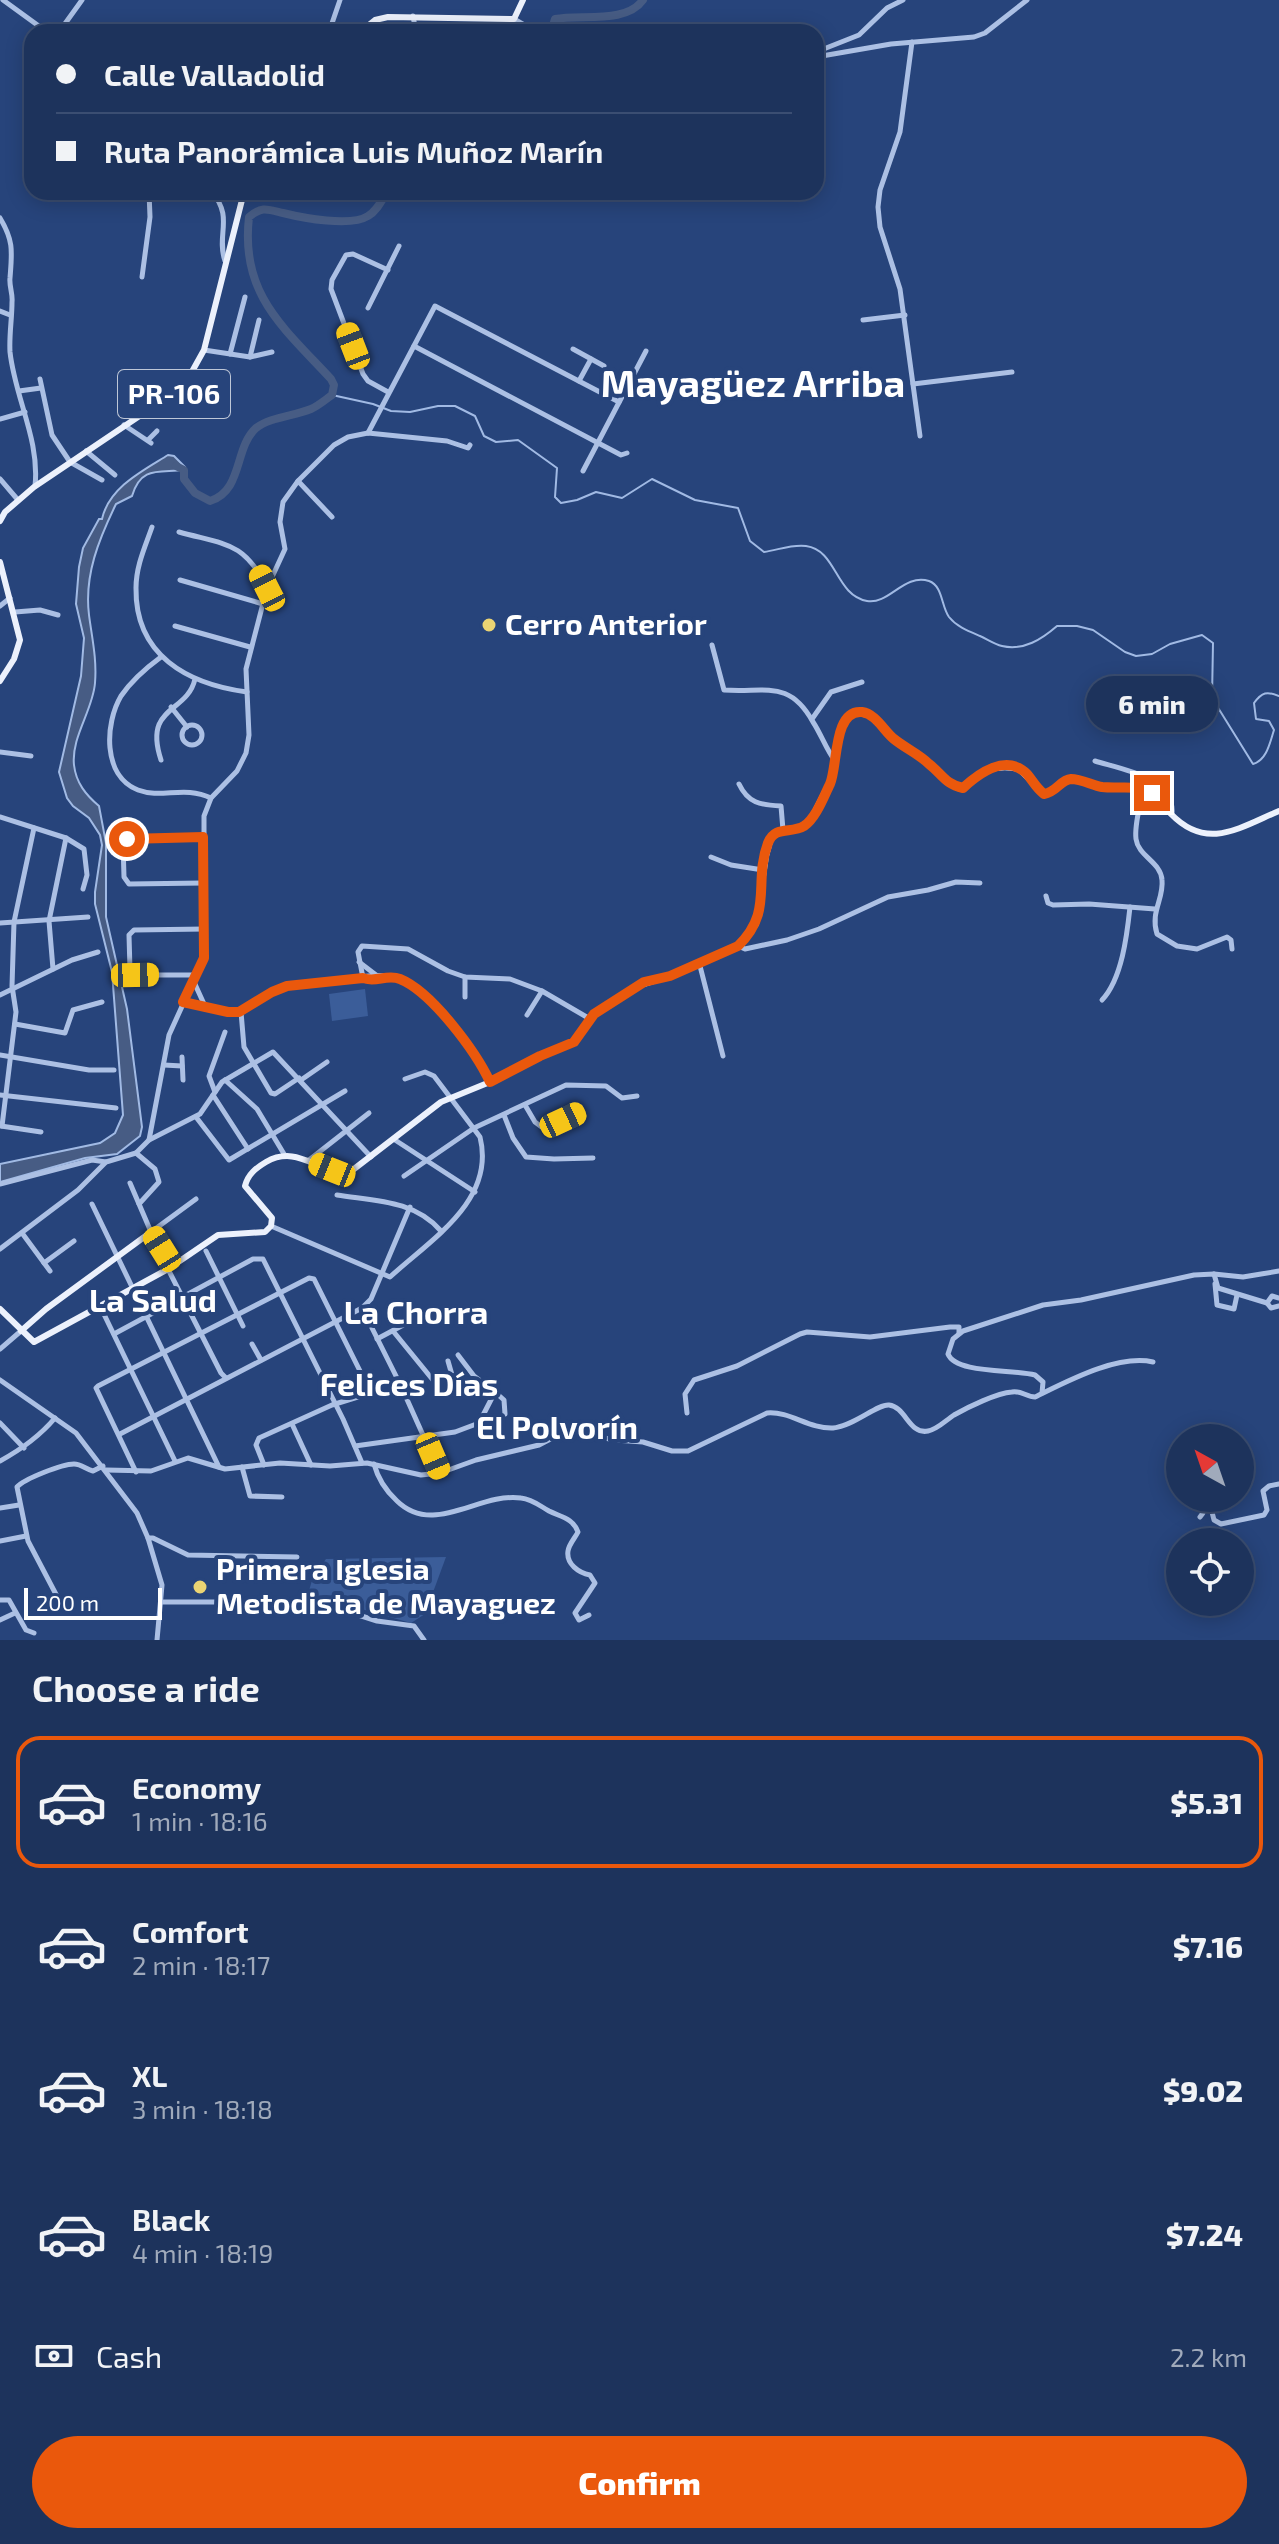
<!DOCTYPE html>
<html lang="en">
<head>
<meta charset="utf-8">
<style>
	body { margin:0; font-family:"Exo 2",sans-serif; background:#2a3f65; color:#f1f3f6; height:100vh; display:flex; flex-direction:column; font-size:30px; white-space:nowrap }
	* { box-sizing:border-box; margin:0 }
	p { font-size:26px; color:#a0aabb }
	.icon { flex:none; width:44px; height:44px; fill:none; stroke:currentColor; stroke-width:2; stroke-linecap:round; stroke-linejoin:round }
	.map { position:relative; height:1640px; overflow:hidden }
	.side { display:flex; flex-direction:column; background:#1d335c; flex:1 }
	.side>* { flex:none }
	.guide { position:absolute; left:24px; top:24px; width:800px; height:176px; border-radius:24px; box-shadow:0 4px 20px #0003,0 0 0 2px #3b4e72; display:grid; align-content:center; height:176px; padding:0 32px; background:#1d335c }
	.needle { width:52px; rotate:320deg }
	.fabs { position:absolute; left:1166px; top:1424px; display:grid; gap:16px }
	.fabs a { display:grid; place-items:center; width:88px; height:88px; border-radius:50%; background:#1d335c; box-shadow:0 4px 20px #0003,0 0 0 2px #3b4e72; font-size:40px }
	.scale { position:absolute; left:24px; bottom:20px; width:138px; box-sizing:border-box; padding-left:8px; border:4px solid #fff; border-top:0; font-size:22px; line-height:28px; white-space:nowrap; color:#fff; -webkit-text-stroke:6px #27447b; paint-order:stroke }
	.end { position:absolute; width:36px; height:36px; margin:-18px; border:10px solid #ea580c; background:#fff; box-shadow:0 0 0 4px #fff }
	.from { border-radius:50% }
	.bubble { position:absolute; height:56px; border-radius:28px; background:#1d335c; box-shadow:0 4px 20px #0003,0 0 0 2px #3b4e72; font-size:26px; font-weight:800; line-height:56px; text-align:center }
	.car { position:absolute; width:24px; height:48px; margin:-24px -12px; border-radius:10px; box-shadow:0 0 6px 2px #0007; background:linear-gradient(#f5c518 24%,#345 0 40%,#f5c518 0 76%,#345 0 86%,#f5c518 0) }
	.guide b { display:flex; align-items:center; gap:28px; height:76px; font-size:30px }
	.guide b+b { border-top:2px solid #3b4e72 }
	.guide i { width:20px; height:20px; background:#f1f3f6 }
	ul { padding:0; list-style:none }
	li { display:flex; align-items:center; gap:24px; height:132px; margin:0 16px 12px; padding:0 16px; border:4px solid transparent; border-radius:24px }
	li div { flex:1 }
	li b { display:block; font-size:30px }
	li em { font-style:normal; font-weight:800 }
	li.active { border-color:#ea580c }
	li>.icon { width:72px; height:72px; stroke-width:1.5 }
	h2 { padding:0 32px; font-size:36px; line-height:96px }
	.pay { display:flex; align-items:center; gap:20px; height:88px; padding:0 32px; font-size:30px }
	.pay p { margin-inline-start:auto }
	.button { display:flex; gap:16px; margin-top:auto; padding:16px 32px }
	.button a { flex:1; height:92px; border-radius:48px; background:#ea580c; color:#fff; font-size:32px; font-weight:800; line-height:92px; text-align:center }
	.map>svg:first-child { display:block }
</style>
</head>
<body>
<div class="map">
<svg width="1279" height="1640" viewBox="0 0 1279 1640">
	<rect width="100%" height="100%" fill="#27447b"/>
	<!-- green -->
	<g fill="#3b5d99">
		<polygon points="365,989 368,1016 332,1021 329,994"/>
		<polygon points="446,1557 425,1614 411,1623 308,1594 313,1577 326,1559"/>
	</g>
	<!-- water -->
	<path fill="#475c84" stroke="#a1bae4" stroke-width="2" d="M168,455L174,456L185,467L184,470C160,473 141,465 132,496L116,504C99,539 84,575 89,615C92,638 97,659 95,683C93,710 71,737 74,765C76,783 86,795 99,806L106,843V917L127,1009L142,1127L140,1136L117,1154L85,1158L0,1182V1164L100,1143L115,1133L123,1115L112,972L95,904V892L102,845L100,835L89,818L73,806L67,798L59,772L81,676L84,638L76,604L79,567L83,548L99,519H102C109,487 144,470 168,455Z"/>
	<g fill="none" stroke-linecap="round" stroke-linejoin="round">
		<!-- stream -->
		<path stroke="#a1bae4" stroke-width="2" d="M332,395L373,404L391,411L410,412L438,406H455L475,416L484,436L496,442L518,440L557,468L555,497L561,503L577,500L596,492L622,498L652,479L695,500L738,508L750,541L764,552C778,550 792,544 806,546C837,550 835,595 867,601C889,605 904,573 929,581C943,586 941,606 949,617C957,627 968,631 980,636C987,639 994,644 1002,646C1024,651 1042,639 1057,626H1077L1093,630L1125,652L1136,656L1152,654L1170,644L1202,635L1213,643L1212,698L1253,764C1267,760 1270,742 1274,730L1269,721L1256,719L1254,703C1262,692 1267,691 1279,696"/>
		<!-- river -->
		<g stroke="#475c84" stroke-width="8">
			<path d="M551,32L555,19C582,14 626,24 643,0"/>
			<path d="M176,466L184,470V479L195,493L210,501C243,491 234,448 256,428C270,417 294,416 311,409C318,406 325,400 332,395L334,385L331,379C283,327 240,294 249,217C262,206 267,209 283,213C303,218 351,227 368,216C377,211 382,200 387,192"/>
		</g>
		<!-- minor -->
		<g stroke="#acc0e4" stroke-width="5">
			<polyline points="3,0 47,32"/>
			<polyline points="413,16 416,32"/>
			<polyline points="514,19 526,26 529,32"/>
			<polyline points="59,32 82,0"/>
			<polyline points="119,32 123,26"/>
			<polyline points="329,32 340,0"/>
			<polyline points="912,42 900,132 880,190 878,207 880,227 900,289 920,436"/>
			<polyline points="816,52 859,35 887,8 903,0"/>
			<polyline points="816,57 891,44 974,37 985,33 1027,0"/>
			<path d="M212,192C234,218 216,234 225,261"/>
			<path d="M0,218C14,241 12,252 10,278C9,286 13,294 12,302C12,319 9,335 10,352C15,398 40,440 35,486"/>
			<polyline points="388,270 353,254 346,255 332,280 331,289 363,374 368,381 388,392"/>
			<polyline points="142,277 150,217 149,192"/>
			<polyline points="368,308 399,246"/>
			<polyline points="0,311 10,315"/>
			<polyline points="863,320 905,315"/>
			<polyline points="414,346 621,455 627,453"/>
			<polyline points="573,349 604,366"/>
			<polyline points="204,350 250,357 272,352"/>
			<polyline points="230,354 245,297"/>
			<polyline points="250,357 259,320"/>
			<polyline points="40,379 52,435 70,462 102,480"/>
			<polyline points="579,381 591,359"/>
			<polyline points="913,384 1012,372"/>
			<polyline points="19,391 41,388"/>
			<polyline points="0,419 25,412"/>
			<polyline points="124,425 151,443"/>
			<polyline points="368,433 435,306 619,402"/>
			<polyline points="148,440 157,431"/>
			<polyline points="86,451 115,475"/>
			<polyline points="583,471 646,351"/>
			<polyline points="0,479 18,500"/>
			<polyline points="298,481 332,517"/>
			<path d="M152,527C145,547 136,566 136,588C135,655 187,684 247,692"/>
			<path d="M179,532C226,545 243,541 267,587"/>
			<polyline points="180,580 263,604"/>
			<polyline points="0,606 10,598"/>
			<polyline points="15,612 40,610 58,615"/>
			<polyline points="175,626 250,647"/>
			<path d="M712,645L724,690C766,693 789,679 813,722C821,734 826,749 835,761"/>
			<path d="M161,657C146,668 132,680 121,696C105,723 102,776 138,790C162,799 184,785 211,798"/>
			<polyline points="171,707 187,727"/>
			<polyline points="812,719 831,692 862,682"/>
			<circle cx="192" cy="735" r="10"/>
			<polyline points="0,752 31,756"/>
			<path d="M161,760C143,705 187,714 195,679"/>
			<path d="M1095,761C1121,769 1175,777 1172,814"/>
			<path d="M739,784C748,803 760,805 781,806L783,830"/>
			<path d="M1143,789C1141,804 1134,824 1136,839C1138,856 1161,862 1162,880C1164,899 1150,912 1157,934L1177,946L1197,949L1227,937L1231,940L1232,949"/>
			<polyline points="0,817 66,838 84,849 87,875 83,889"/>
			<polyline points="202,837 129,838 123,843 124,877 129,884 203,883"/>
			<polyline points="711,857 731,865 763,870"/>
			<polyline points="1046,896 1048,903 1053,905 1089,904 1155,909"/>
			<polyline points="0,923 88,917"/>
			<polyline points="738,946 745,949 787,940 819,929 888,897 928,890 956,882 980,883"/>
			<polyline points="359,962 376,975"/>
			<polyline points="699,962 723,1056"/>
			<polyline points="53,969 49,921 66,838"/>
			<polyline points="197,975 135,975 130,970 129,935 134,930 205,929"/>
			<polyline points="465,977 465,997"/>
			<polyline points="363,978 358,952 362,946 408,949 448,971 465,977 510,979 542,991 590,1019"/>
			<polyline points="363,978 382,979"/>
			<polyline points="194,982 204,1004"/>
			<polyline points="0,995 72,960 98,952"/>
			<path d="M1102,1000C1122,979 1127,935 1130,907"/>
			<path d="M183,1002C200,1004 220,1014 237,1012C253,1010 264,994 279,989C294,983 312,984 327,982C351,979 375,971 399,979C430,989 477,1053 490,1082"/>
			<polyline points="241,1012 244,1047 271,1093 275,1094 299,1078"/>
			<polyline points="527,1015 542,991"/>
			<polyline points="15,1024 65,1033 73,1010 102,1002"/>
			<polyline points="0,1055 89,1070 114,1070"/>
			<polyline points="182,1057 183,1080"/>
			<polyline points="164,1065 182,1066"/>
			<polyline points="225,1080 257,1109 284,1154"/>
			<polyline points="301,1080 327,1062"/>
			<polyline points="215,1092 209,1076 225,1032"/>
			<polyline points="0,1095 116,1108"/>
			<polyline points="213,1095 248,1149"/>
			<polyline points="525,1105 535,1122 543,1128 579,1112"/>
			<polyline points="504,1115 513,1138 526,1157 554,1159 593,1158"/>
			<polyline points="196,1117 229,1160 345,1091"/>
			<polyline points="1,1126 41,1132"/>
			<polyline points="2,1126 16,1012 12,986 14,922 34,828"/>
			<polyline points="149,1140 200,1114 222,1082 273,1052 371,1157"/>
			<polyline points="395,1140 475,1192"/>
			<polyline points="136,1153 155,1169 159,1182 139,1204"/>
			<polyline points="309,1160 369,1113"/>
			<polyline points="404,1176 474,1128 566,1085 606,1086 622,1098 637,1096"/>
			<polyline points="130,1183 151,1232 196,1199"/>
			<polyline points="0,1184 92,1160 106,1162"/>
			<path d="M337,1195C375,1201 414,1200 441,1231"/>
			<polyline points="92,1204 219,1467"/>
			<path d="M271,1226L390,1277C430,1240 496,1201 480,1137L434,1076L425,1072L405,1079"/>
			<polyline points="22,1233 50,1271"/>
			<polyline points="0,1249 78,1190 106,1162 136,1153 149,1140 169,1035 204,958 204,816 211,798 237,771 246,753 249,735 246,669 267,588 285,549 280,522 283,502 298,481 334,445 348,437 368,433 447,441 468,448 470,445"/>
			<polyline points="206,1251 243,1326"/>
			<polyline points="44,1263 74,1241"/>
			<polyline points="168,1269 221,1373 226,1378"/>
			<polyline points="1214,1274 1218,1288 1267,1303"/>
			<polyline points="1215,1284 1217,1305 1234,1309 1237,1295"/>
			<polyline points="1279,1298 1272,1296 1267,1303 1271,1308 1279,1306"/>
			<polyline points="100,1306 175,1461"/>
			<polyline points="362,1308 401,1386 440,1473"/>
			<polyline points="393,1331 446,1396 456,1389 448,1361"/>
			<polyline points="114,1334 253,1259 263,1259 343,1419 362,1463"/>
			<polyline points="377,1339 422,1315"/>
			<polyline points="252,1344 261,1360"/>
			<polyline points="0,1349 21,1331"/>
			<polyline points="0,1380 76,1433 137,1513 148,1538 162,1585 157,1640"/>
			<polyline points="495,1392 504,1400 505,1414"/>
			<path d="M1042,1393L1043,1382L1035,1375C1014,1369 956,1374 948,1354L953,1339L963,1331L1043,1305L1081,1300L1194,1275L1214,1274L1243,1277L1279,1271"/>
			<polyline points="687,1413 685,1394 694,1380 737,1366 800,1334 807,1332 870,1337 950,1327 959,1327 959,1333"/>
			<polyline points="0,1423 24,1448"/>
			<polyline points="292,1424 311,1465"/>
			<polyline points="120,1434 362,1308 371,1299 410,1207"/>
			<polyline points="355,1446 455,1432 479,1423 495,1392 474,1376 458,1355"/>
			<path d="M0,1461C22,1449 39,1437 55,1418"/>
			<path d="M374,1464C378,1479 385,1490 397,1501C434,1537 479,1492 521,1498C532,1499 540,1506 549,1511C561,1517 573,1518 578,1532C575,1538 569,1544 568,1551C566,1564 579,1573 590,1575L595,1583L575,1613L579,1620L589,1615"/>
			<polyline points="264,1465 256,1445 259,1438 332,1405 361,1396"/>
			<polyline points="242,1467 250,1496 282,1497"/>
			<path d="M106,1470L151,1471L188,1458L225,1469L280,1463L330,1466L367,1463L421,1475L440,1473L476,1460L539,1445L560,1434L573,1432L615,1440L643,1442L672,1451H688L767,1413C790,1411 809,1429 833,1428C854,1426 877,1404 889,1405C906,1407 909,1435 928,1431C938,1429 946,1420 954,1415C968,1407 997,1393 1012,1392C1020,1390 1027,1397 1035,1397C1066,1382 1117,1354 1153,1362"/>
			<polyline points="136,1472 96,1388 98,1386 309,1278 314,1279 367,1385"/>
			<polyline points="0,1508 19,1505"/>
			<polyline points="1200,1517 1203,1513 1203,1503 1210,1504 1214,1520 1221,1524 1264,1515 1267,1510 1263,1491 1269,1486 1279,1484"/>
			<polyline points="148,1538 153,1538 188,1555 297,1557"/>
			<polyline points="0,1541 26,1536"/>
			<polyline points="0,1600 9,1600 26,1630 34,1633"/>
			<path d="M60,1602L28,1541L17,1487C24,1479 62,1464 74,1464C81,1464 86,1469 93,1471L103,1466"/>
			<polyline points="162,1602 318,1602 377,1621 414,1626 424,1640"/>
			<polyline points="0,1620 15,1613"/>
		</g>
		<!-- major -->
		<g stroke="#ecf1fc" stroke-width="6">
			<polyline points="360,32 375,20 388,17 514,19 523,0"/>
			<polyline points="0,521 5,512 34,487 184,386 204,350 244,192"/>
			<polyline points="0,562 20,640 14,659 0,681"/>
			<path d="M0,1309L34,1342L168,1269L218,1235L265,1232L271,1226L272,1218L245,1186C248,1174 256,1168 266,1162C301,1142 322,1180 354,1169L441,1102L490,1082L540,1056L574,1042L594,1014L638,986L670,976L738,946L756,924L766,856L771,838L778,831L800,828L811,819L832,778L842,727L846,718L854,713L872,715L895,740L931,765L945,781L963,788C981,772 994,763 1019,769L1044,794C1057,792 1059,781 1070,780C1079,779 1091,784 1100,786C1115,789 1129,785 1144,790C1156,793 1163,805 1171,814C1207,851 1239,828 1279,811"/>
			<polyline points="21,1331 46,1309 151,1232 172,1266"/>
		</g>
	</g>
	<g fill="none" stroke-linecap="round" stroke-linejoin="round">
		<!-- route -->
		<path stroke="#ea580c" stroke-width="10" d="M127,839L203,837L204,958L183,1002L228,1012H239L272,992L287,986L363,978C375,983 387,974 400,979C432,992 476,1052 490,1082L540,1056L574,1042L594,1014L644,982L670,976L738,946C774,911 753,883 768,843C775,825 791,834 804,826C816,818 824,796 830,784C838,766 833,709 862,712C876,714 884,731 894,739C905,748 919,754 929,764C942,774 945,784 963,788C978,774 1006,753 1027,774C1033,781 1036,788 1044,794C1057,792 1060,780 1071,779C1081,779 1092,785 1102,787C1120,789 1136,784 1152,793"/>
	</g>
	<!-- markers -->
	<g fill="#ebd473" stroke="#27447b" stroke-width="3">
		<circle cx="489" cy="625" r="8"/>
		<circle cx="200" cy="1587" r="8"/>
	</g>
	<g text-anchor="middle" stroke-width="8" stroke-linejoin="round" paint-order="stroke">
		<!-- shield labels -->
		<rect fill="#27447b" stroke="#bec7d7" stroke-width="2" x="118" y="370" width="112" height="48" rx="6"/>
		<g font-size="28" font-weight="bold" fill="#fff">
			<text x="174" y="404">PR-106</text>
		</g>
		<!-- poi labels -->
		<g font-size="30" font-weight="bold" fill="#fff" stroke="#27447b" text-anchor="start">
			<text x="505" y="635">Cerro Anterior</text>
			<text x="216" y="1580">Primera Iglesia<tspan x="216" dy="34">Metodista de Mayaguez</tspan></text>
		</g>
		<!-- neighbourhood labels -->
		<g font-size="32" font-weight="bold" fill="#fff" stroke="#27447b">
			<text x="153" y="1312">La Salud</text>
			<text x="416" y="1324">La Chorra</text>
			<text x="409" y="1396">Felices Días</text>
			<text x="557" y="1439">El Polvorín</text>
		</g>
		<!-- district labels -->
		<g font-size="38" font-weight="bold" fill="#fff" stroke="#27447b">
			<text x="753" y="397">Mayagüez Arriba</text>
		</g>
	</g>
</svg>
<div class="fabs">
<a><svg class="needle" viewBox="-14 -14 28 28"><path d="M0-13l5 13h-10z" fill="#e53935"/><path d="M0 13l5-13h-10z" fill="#a0aabb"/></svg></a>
<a><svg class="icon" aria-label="locate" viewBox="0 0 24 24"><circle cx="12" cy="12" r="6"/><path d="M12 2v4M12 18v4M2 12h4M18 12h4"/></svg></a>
</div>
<div class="scale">200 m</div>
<i class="end from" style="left:127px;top:839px"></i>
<i class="end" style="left:1152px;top:793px"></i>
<div class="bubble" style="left:1086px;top:676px;width:132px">6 min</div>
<i class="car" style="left:353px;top:346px;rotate:339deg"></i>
<i class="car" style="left:267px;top:588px;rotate:333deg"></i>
<i class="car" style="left:135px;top:975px;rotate:89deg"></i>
<i class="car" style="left:563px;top:1120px;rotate:65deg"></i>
<i class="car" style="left:332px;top:1170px;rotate:292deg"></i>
<i class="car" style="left:162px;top:1249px;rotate:328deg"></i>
<i class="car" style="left:433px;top:1456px;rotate:157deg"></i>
<div class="guide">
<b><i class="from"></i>Calle Valladolid</b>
<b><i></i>Ruta Panorámica Luis Muñoz Marín</b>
</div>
</div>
<section class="side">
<h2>Choose a ride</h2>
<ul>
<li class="active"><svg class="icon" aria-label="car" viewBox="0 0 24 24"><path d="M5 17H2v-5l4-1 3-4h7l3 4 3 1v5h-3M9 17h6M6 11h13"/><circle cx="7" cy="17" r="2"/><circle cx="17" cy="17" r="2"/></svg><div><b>Economy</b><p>1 min · 18:16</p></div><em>$5.31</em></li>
<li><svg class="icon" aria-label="car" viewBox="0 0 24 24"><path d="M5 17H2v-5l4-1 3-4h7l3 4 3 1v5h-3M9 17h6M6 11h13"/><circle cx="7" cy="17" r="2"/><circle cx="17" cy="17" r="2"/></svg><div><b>Comfort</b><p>2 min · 18:17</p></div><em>$7.16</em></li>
<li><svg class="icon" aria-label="car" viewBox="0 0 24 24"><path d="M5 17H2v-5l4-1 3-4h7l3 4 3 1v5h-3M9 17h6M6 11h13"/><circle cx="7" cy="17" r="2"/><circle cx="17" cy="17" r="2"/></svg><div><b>XL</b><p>3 min · 18:18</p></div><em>$9.02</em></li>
<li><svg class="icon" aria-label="car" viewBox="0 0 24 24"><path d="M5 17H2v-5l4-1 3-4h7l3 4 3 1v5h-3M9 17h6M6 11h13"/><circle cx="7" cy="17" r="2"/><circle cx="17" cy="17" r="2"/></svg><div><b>Black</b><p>4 min · 18:19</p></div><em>$7.24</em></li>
</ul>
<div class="pay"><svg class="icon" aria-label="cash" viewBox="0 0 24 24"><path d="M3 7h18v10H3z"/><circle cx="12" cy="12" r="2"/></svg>Cash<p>2.2 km</p></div>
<div class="button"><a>Confirm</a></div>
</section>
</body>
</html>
